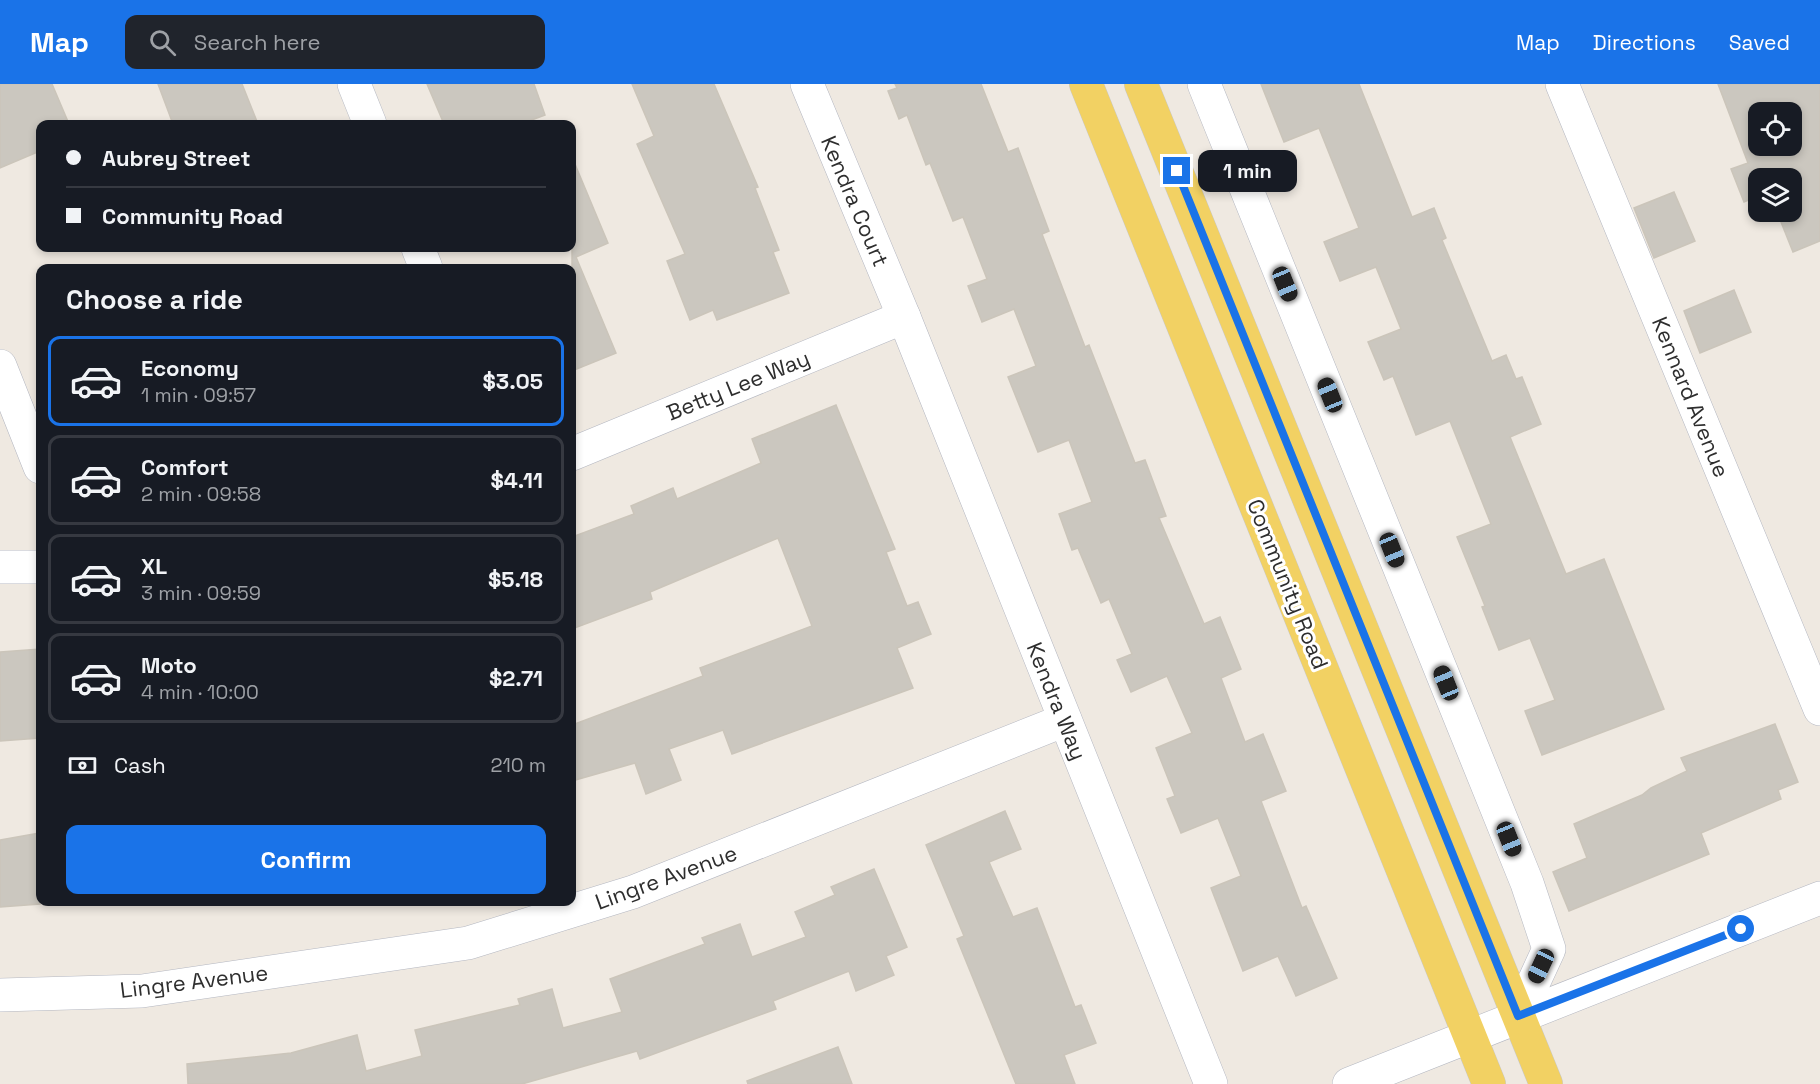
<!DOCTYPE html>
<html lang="en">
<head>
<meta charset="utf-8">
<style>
	body { margin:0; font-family:"Space Grotesk",sans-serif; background:#20242c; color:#f1f3f6; height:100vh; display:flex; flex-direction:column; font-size:22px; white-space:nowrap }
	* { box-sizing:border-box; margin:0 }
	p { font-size:20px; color:#9ea1a6 }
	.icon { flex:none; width:33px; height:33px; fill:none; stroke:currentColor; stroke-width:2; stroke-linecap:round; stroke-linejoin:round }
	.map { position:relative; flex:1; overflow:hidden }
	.details { position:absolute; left:36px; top:180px; width:540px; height:642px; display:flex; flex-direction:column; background:#171b24; border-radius:12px; box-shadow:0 3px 9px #0003 }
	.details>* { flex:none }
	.top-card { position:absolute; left:36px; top:36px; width:540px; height:132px; border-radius:12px; box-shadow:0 3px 9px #0003; display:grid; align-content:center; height:132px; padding:0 30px; background:#171b24 }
	.buttons { position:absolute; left:1748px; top:18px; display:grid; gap:12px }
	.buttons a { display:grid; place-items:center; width:54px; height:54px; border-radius:12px; background:#171b24; box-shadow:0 3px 9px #0003; font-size:30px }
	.end { position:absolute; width:27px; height:27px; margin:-14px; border:8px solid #1a73e8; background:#fff; box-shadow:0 0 0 3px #fff }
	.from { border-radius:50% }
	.bubble { position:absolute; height:42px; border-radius:12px; background:#171b24; box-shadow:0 3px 9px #0003; font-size:20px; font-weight:800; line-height:42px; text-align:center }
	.car { position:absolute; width:18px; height:36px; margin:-18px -9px; border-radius:8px; box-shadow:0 0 4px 2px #0007; background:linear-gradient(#222 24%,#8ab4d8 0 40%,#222 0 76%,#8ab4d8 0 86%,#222 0) }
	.top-card b { display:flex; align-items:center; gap:21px; height:57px; font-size:22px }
	.top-card b+b { border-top:2px solid #363941 }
	.top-card i { width:15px; height:15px; background:#f1f3f6 }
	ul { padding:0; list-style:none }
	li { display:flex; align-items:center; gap:18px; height:90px; margin:0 12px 9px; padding:0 18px; border:3px solid #363941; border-radius:12px }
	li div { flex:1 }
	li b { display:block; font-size:22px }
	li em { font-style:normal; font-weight:800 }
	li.on { border-color:#1a73e8 }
	li>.icon { width:54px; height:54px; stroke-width:1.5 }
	h2 { padding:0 30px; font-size:27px; line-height:72px }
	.pay { display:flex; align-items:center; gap:15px; height:66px; padding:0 30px; font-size:22px }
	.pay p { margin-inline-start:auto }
	.action { display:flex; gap:12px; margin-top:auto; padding:12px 30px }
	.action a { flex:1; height:69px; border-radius:12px; background:#1a73e8; color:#fff; font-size:24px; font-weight:800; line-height:69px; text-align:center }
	header { display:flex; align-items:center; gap:36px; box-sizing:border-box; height:84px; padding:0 30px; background:#1a73e8; color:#fff }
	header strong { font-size:28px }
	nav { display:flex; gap:33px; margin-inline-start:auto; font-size:21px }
	.search { width:420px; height:54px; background:#20242c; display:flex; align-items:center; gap:15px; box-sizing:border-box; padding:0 21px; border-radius:12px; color:#9ea1a6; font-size:22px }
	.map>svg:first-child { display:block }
</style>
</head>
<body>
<header>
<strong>Map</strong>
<div class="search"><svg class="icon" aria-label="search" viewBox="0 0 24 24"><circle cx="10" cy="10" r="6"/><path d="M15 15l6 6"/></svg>Search here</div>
<nav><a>Map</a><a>Directions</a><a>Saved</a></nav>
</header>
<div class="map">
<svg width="1820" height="1000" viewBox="0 0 1820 1000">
	<rect width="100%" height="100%" fill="#efe9e1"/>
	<!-- building -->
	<g fill="#cbc7bf" stroke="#cbc5ba" stroke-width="1.5" fill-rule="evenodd">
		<polygon points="0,0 52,0 69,40 40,40 40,67 0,84"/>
		<polygon points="158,0 242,0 258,40 173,40"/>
		<polygon points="427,0 534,0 545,31 521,40 444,40"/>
		<polygon points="632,0 714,0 758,103 755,104 779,166 773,168 789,209 717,236 713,226 690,236 667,177 685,170 637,60 654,52"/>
		<polygon points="895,0 981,0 1008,68 1018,64 1049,147 1042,150 1085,263 1089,261 1135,379 1145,376 1166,432 1159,434 1204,540 1220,533 1241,585 1221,594 1245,658 1263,650 1286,707 1261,717 1302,824 1306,822 1337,894 1296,912 1278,872 1243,887 1211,804 1241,792 1218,734 1181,749 1167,715 1175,712 1156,664 1192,649 1167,592 1131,608 1117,576 1132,570 1109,515 1101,519 1078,464 1072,466 1059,430 1092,418 1069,356 1038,368 1008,293 1036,282 1014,225 982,238 968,202 987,195 963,133 953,137 930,79 926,81 907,31 899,35 888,7 897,4"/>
		<polygon points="1261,0 1359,0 1412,133 1434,124 1446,154 1442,156 1492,277 1506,271 1516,295 1522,293 1541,340 1510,353 1566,490 1604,475 1664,625 1542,671 1525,627 1555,616 1530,554 1499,566 1482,523 1485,522 1457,453 1491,440 1450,337 1416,351 1393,292 1384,296 1368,258 1401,245 1376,183 1340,197 1324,158 1359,144 1319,44 1284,58"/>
		<path d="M1718,0H1820V157L1793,168L1777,128H1791V94H1758V112L1744,118L1731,85L1748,79ZM1758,28H1791V62H1758Z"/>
		<polygon points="572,73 608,159 576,173 616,269 572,287"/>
		<polygon points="1674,108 1695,157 1654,174 1634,124"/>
		<polygon points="1734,206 1751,248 1700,269 1684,227"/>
		<polygon points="836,321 895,465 886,468 907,522 918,518 931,550 897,564 913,604 732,670 723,646 669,665 681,696 646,710 635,679 572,697 572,641 703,592 700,584 812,542 778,454 650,508 652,515 572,545 572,453 634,430 631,422 673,404 677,415 761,379 752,355"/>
		<polygon points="40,565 40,654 0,657 0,568"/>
		<polygon points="1775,640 1798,698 1778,706 1781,715 1701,749 1709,770 1569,827 1553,788 1587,774 1574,740 1642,711 1651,704 1687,687 1681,674"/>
		<polygon points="1005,727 1021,765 989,778 1013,833 1037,824 1075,923 1081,921 1096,959 1064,971 1075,1000 1016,1000 957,855 964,852 926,761"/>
		<polygon points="40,749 40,820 0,823 0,756"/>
		<polygon points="874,785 907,863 886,872 894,891 856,907 849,887 773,917 776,925 640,975 637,967 522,1000 188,1000 187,980 291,969 357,951 366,987 422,972 415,946 520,921 518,915 552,905 563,944 622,928 610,895 705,860 702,854 740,840 752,873 806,853 795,828 835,811 831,803"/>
		<polygon points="838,963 852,1000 748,1000 747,997"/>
	</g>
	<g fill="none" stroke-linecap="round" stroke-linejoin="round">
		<!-- minor casing -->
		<g stroke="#b4b7c1" stroke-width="34">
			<g id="minor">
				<polyline points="354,0 370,40"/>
				<polyline points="807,0 904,233 1211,1000"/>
				<polyline points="1204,0 1527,799 1549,865 1518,932"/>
				<polyline points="1562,0 1820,625"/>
				<polyline points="418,164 426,184"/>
				<polyline points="0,282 40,383"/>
				<polyline points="572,370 904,233"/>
				<polyline points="0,483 40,483"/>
				<polyline points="0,911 142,907 468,859 633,808 1065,636"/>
				<polyline points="1349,1000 1820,814"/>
			</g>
		</g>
		<!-- major casing -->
		<g stroke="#c9c9c9" stroke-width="34">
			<g id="major">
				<polyline points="1086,0 1489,1000"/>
				<polyline points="1141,0 1546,1000"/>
			</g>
		</g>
		<!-- minor -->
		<use href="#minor" stroke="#fff" stroke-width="33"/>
		<!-- major -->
		<use href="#major" stroke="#f2d163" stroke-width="33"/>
	</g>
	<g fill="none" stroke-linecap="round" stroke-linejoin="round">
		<!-- route -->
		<polyline stroke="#1a73e8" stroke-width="8" points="1177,87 1518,932 1741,845"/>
	</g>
	<g text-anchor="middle" stroke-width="6" stroke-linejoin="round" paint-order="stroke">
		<!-- street labels -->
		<g font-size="22" fill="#2e2e2e" stroke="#fff">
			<text transform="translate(855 117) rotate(67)" y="8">Kendra Court</text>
			<text transform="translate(738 301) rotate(-22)" y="8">Betty Lee Way</text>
			<text transform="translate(1691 313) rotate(68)" y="8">Kennard Avenue</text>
			<text transform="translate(1288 500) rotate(68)" y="8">Community Road</text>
			<text transform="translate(1057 617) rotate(68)" y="8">Kendra Way</text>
			<text transform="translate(666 793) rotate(-20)" y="8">Lingre Avenue</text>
			<text transform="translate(194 897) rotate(-7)" y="8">Lingre Avenue</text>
		</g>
	</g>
</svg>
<div class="buttons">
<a><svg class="icon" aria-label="locate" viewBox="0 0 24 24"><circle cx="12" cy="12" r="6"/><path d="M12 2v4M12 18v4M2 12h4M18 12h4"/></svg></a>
<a><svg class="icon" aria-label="layers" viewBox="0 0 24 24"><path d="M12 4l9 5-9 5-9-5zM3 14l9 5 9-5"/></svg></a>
</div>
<i class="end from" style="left:1741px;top:845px"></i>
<i class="end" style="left:1177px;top:87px"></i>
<div class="bubble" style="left:1198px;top:66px;width:99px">1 min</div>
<i class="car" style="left:1285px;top:200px;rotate:158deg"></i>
<i class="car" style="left:1330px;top:311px;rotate:338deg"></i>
<i class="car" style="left:1392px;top:466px;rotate:158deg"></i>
<i class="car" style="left:1446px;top:599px;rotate:338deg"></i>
<i class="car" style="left:1509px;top:755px;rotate:158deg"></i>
<i class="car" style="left:1541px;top:882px;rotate:205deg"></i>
<div class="top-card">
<b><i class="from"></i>Aubrey Street</b>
<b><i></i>Community Road</b>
</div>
<section class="details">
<h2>Choose a ride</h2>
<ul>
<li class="on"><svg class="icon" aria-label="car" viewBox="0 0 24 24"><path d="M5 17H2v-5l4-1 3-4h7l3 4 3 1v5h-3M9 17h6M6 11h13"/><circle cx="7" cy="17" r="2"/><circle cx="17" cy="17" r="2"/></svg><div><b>Economy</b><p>1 min · 09:57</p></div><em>$3.05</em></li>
<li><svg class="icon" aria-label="car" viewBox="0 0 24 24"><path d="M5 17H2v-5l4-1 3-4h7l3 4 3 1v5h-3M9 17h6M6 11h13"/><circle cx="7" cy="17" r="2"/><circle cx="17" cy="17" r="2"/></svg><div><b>Comfort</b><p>2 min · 09:58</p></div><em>$4.11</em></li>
<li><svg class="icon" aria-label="car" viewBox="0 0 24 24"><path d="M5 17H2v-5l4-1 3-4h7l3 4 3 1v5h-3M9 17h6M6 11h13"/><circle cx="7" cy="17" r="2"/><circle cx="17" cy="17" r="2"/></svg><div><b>XL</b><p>3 min · 09:59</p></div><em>$5.18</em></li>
<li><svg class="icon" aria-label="car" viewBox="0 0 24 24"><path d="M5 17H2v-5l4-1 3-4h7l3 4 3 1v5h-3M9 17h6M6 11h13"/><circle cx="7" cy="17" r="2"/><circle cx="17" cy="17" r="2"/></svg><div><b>Moto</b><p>4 min · 10:00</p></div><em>$2.71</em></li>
</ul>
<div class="pay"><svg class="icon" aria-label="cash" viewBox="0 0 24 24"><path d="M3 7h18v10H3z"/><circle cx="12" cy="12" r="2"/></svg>Cash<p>210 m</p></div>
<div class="action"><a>Confirm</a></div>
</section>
</div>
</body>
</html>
